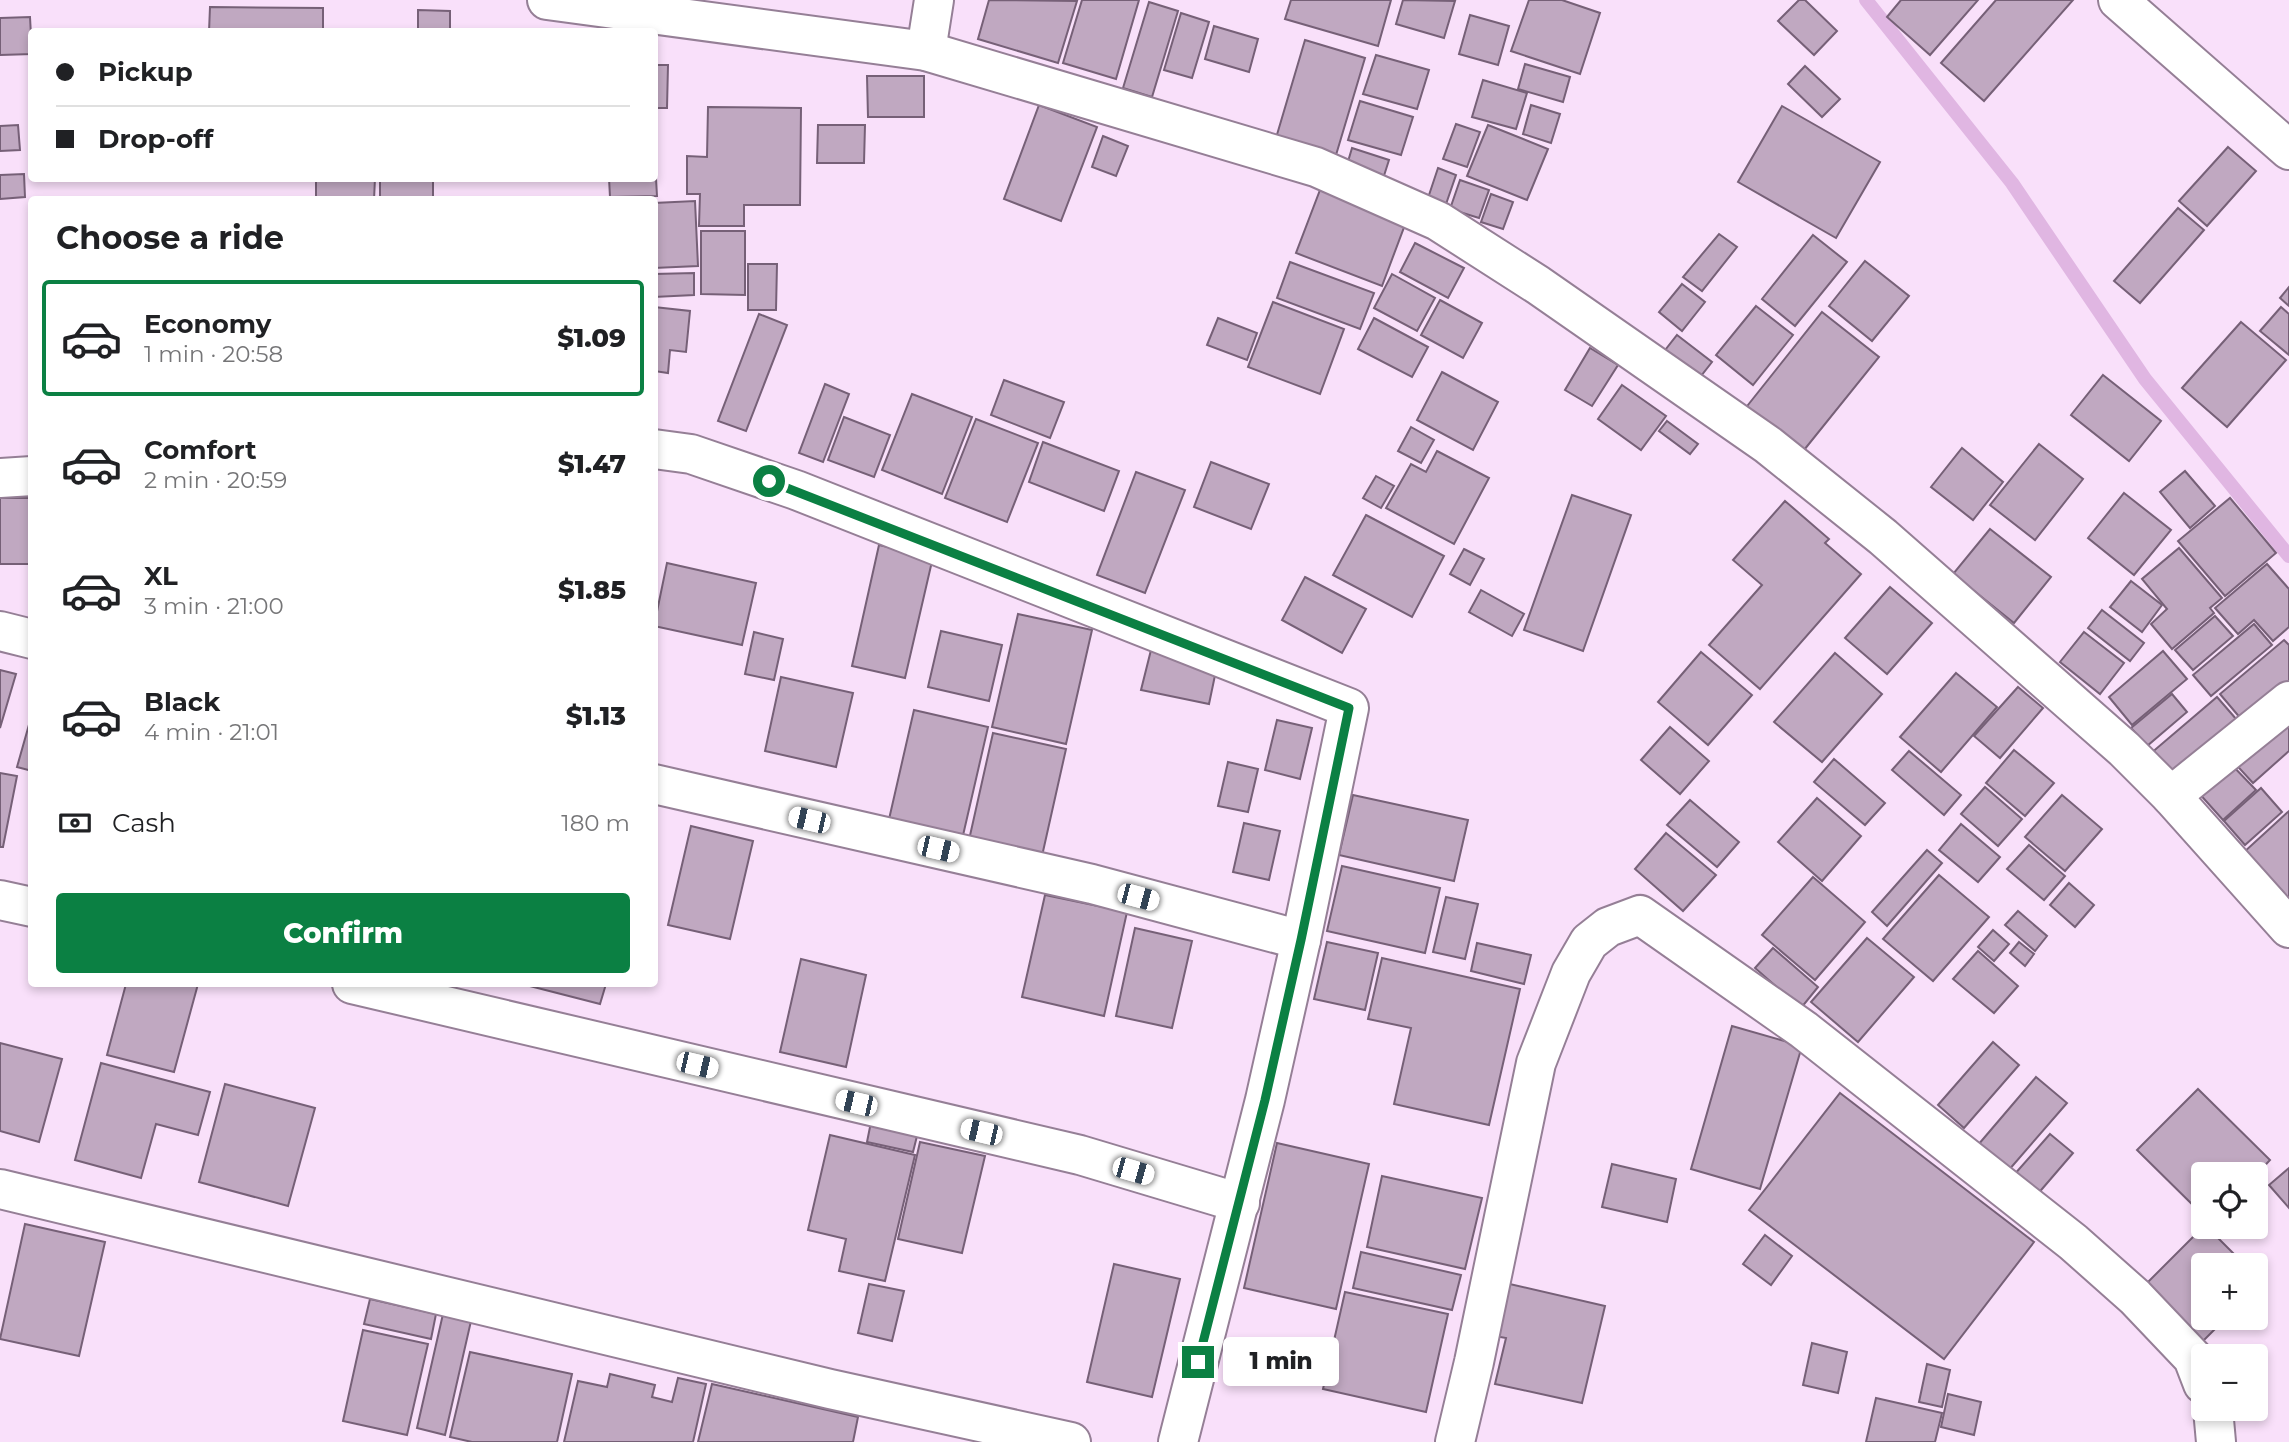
<!DOCTYPE html>
<html lang="en">
<head>
<meta charset="utf-8">
<style>
	body { margin:0; font-family:Montserrat,sans-serif; background:#f2f2f2; color:#202124; height:100vh; display:flex; flex-direction:column; font-size:26px; white-space:nowrap }
	* { box-sizing:border-box; margin:0 }
	p { font-size:23px; color:#757577 }
	.icon { flex:none; width:38px; height:38px; fill:none; stroke:currentColor; stroke-width:2; stroke-linecap:round; stroke-linejoin:round }
	.map { position:relative; flex:1; overflow:hidden }
	.details { position:absolute; left:28px; top:196px; width:630px; height:791px; display:flex; flex-direction:column; background:#fff; border-radius:7px; box-shadow:0 4px 10px #0003 }
	.details>* { flex:none }
	.banner { position:absolute; left:28px; top:28px; width:630px; height:154px; border-radius:7px; box-shadow:0 4px 10px #0003; display:grid; align-content:center; height:154px; padding:0 28px; background:#fff }
	.controls { position:absolute; left:2191px; top:1162px; display:grid; gap:14px }
	.controls a { display:grid; place-items:center; width:77px; height:77px; border-radius:7px; background:#fff; box-shadow:0 4px 10px #0003; font-size:35px }
	.end { position:absolute; width:32px; height:32px; margin:-16px; border:9px solid #0b8043; background:#fff; box-shadow:0 0 0 4px #fff }
	.from { border-radius:50% }
	.bubble { position:absolute; height:49px; border-radius:7px; background:#fff; box-shadow:0 4px 10px #0003; font-size:23px; font-weight:800; line-height:49px; text-align:center }
	.car { position:absolute; width:21px; height:42px; margin:-21px -10px; border-radius:9px; box-shadow:0 0 5px 2px #0007; background:linear-gradient(#fff 24%,#345 0 40%,#fff 0 76%,#345 0 86%,#fff 0) }
	.banner b { display:flex; align-items:center; gap:24px; height:66px; font-size:26px }
	.banner b+b { border-top:2px solid #e0e0e0 }
	.banner i { width:18px; height:18px; background:#202124 }
	ul { padding:0; list-style:none }
	li { display:flex; align-items:center; gap:21px; height:116px; margin:0 14px 10px; padding:0 14px; border:4px solid transparent; border-radius:7px }
	li div { flex:1 }
	li b { display:block; font-size:26px }
	li em { font-style:normal; font-weight:800 }
	li.active { border-color:#0b8043 }
	li>.icon { width:63px; height:63px; stroke-width:1.5 }
	h2 { padding:0 28px; font-size:32px; line-height:84px }
	.pay { display:flex; align-items:center; gap:18px; height:77px; padding:0 28px; font-size:26px }
	.pay p { margin-inline-start:auto }
	.primary-button { display:flex; gap:14px; margin-top:auto; padding:14px 28px }
	.primary-button a { flex:1; height:80px; border-radius:7px; background:#0b8043; color:#fff; font-size:28px; font-weight:800; line-height:80px; text-align:center }
	.map>svg:first-child { display:block }
</style>
</head>
<body>
<div class="map">
<svg width="2289" height="1442" viewBox="0 0 2289 1442">
	<rect width="100%" height="100%" fill="#f9e0fa"/>
	<g fill="none" stroke-linecap="round" stroke-linejoin="round">
		<!-- stream -->
		<polyline stroke="#e0b6e2" stroke-width="14" points="1866,0 2012,183 2145,379 2289,556"/>
	</g>
	<!-- building -->
	<g fill="#c0a8c1" stroke="#766077" stroke-width="2">
		<polygon points="989,0 1077,1 1058,63 978,39"/>
		<polygon points="1082,0 1139,0 1116,79 1063,63"/>
		<polygon points="1291,0 1391,0 1378,46 1285,19"/>
		<polygon points="1403,0 1455,1 1444,38 1396,24"/>
		<polygon points="1529,0 1562,0 1600,13 1580,74 1511,51"/>
		<polygon points="1799,0 1805,0 1837,31 1814,55 1778,21"/>
		<polygon points="1901,0 1978,0 1930,55 1887,17"/>
		<polygon points="1996,0 2073,0 1984,101 1941,63"/>
		<polygon points="1149,2 1178,11 1152,97 1123,88"/>
		<polygon points="210,7 323,8 323,32 209,32"/>
		<polygon points="418,10 450,11 450,32 418,32"/>
		<polygon points="1181,13 1209,22 1192,78 1164,70"/>
		<polygon points="1470,15 1509,26 1498,65 1459,54"/>
		<polygon points="30,17 32,54 0,55 0,18"/>
		<polygon points="1214,26 1258,39 1249,72 1205,59"/>
		<polygon points="1305,40 1365,58 1336,155 1276,138"/>
		<polygon points="1376,55 1429,70 1417,109 1363,94"/>
		<polygon points="1525,64 1570,77 1563,102 1518,89"/>
		<polygon points="654,65 668,65 667,108 654,108"/>
		<polygon points="1805,66 1840,99 1822,117 1788,84"/>
		<polygon points="867,76 924,76 924,117 868,117"/>
		<polygon points="1483,80 1527,93 1516,129 1472,117"/>
		<polygon points="1360,101 1413,117 1401,155 1348,140"/>
		<polygon points="1039,105 1097,127 1061,221 1004,199"/>
		<polygon points="1531,105 1560,114 1551,143 1523,134"/>
		<polygon points="1782,106 1880,162 1836,238 1738,182"/>
		<polygon points="708,107 801,108 800,205 744,205 744,226 699,226 700,194 687,194 687,156 707,157"/>
		<polygon points="1456,124 1480,132 1467,167 1443,159"/>
		<polygon points="18,125 20,150 0,151 0,126"/>
		<polygon points="818,125 865,125 864,163 817,163"/>
		<polygon points="1488,125 1548,149 1527,200 1467,176"/>
		<polygon points="1103,136 1128,146 1116,176 1092,167"/>
		<polygon points="654,143 657,196 610,197 609,178 654,178"/>
		<polygon points="2228,147 2256,171 2207,226 2179,201"/>
		<polygon points="1352,148 1389,160 1381,185 1344,175"/>
		<polygon points="1438,168 1456,175 1445,207 1427,201"/>
		<polygon points="24,174 25,197 0,199 0,175"/>
		<polygon points="316,178 375,178 374,200 316,200"/>
		<rect x="380" y="178" width="53" height="22"/>
		<polygon points="1460,180 1489,190 1479,218 1450,209"/>
		<polygon points="1320,190 1406,222 1382,286 1296,253"/>
		<polygon points="1491,194 1513,202 1503,229 1481,222"/>
		<polygon points="695,201 698,266 654,268 654,203"/>
		<polygon points="2178,208 2204,230 2140,303 2114,281"/>
		<polygon points="701,231 745,231 745,295 701,294"/>
		<polygon points="1719,234 1737,247 1702,291 1683,277"/>
		<polygon points="1813,235 1847,262 1795,326 1762,299"/>
		<polygon points="1415,243 1464,268 1448,298 1400,272"/>
		<polygon points="1865,261 1909,296 1872,341 1829,306"/>
		<polygon points="1290,262 1374,293 1360,329 1277,298"/>
		<polygon points="748,264 777,264 776,310 748,310"/>
		<polygon points="694,273 694,295 654,297 654,274"/>
		<polygon points="1392,274 1435,298 1417,331 1374,308"/>
		<polygon points="1682,284 1705,302 1682,331 1659,312"/>
		<polygon points="2289,287 2289,306 2280,298"/>
		<polygon points="1440,300 1482,323 1463,358 1421,335"/>
		<polygon points="1273,302 1344,329 1320,394 1248,367"/>
		<polygon points="1756,306 1793,335 1753,385 1716,355"/>
		<polygon points="654,307 690,311 686,352 670,350 668,373 654,371"/>
		<polygon points="2281,307 2289,314 2289,355 2260,331"/>
		<polygon points="1822,312 1879,357 1796,460 1740,415"/>
		<polygon points="759,314 787,325 746,431 718,421"/>
		<polygon points="1218,318 1257,333 1247,360 1207,345"/>
		<polygon points="1374,318 1428,347 1412,377 1358,349"/>
		<polygon points="2241,322 2286,360 2227,427 2182,388"/>
		<polygon points="1677,335 1712,362 1697,381 1662,354"/>
		<polygon points="1590,348 1618,365 1592,406 1565,390"/>
		<polygon points="1442,372 1498,402 1473,450 1417,420"/>
		<polygon points="2103,375 2161,421 2129,461 2071,415"/>
		<polygon points="1004,380 1064,402 1050,438 991,415"/>
		<polygon points="825,384 849,394 823,462 799,453"/>
		<polygon points="1622,385 1666,416 1641,450 1598,419"/>
		<polygon points="912,394 972,417 942,494 882,470"/>
		<polygon points="844,417 890,435 874,477 828,460"/>
		<polygon points="976,419 1038,443 1007,522 945,498"/>
		<polygon points="1667,421 1698,444 1690,454 1659,431"/>
		<polygon points="1411,427 1434,440 1421,463 1398,451"/>
		<polygon points="1043,442 1119,471 1104,511 1029,482"/>
		<polygon points="2039,444 2083,479 2035,540 1990,505"/>
		<polygon points="1962,448 2003,482 1973,520 1931,487"/>
		<polygon points="1437,451 1489,478 1454,544 1386,508 1411,464 1426,472"/>
		<polygon points="1211,462 1269,484 1251,529 1194,507"/>
		<polygon points="2185,471 2215,506 2190,528 2160,492"/>
		<polygon points="1136,472 1185,490 1145,593 1097,575"/>
		<polygon points="1376,476 1394,486 1381,508 1363,498"/>
		<polygon points="2124,493 2171,530 2134,575 2088,538"/>
		<polygon points="1572,495 1631,515 1583,651 1524,630"/>
		<rect x="0" y="498" width="32" height="66"/>
		<polygon points="2230,498 2276,553 2225,596 2178,541"/>
		<polygon points="1785,501 1829,539 1825,543 1861,574 1760,689 1709,645 1762,585 1733,560"/>
		<polygon points="1366,515 1444,556 1412,617 1333,575"/>
		<polygon points="1990,529 2051,577 2014,623 1953,574"/>
		<polygon points="879,545 933,557 905,678 852,666"/>
		<polygon points="2179,548 2222,598 2210,608 2214,613 2172,649 2151,624 2167,609 2142,579"/>
		<polygon points="1464,549 1484,559 1470,585 1450,574"/>
		<polygon points="667,563 756,583 742,645 654,626"/>
		<polygon points="2267,564 2289,589 2289,627 2273,641 2254,620 2238,634 2215,608"/>
		<polygon points="1305,577 1366,609 1342,653 1282,620"/>
		<polygon points="2131,581 2162,605 2142,632 2110,607"/>
		<polygon points="1890,587 1932,623 1887,674 1845,638"/>
		<polygon points="1481,590 1524,614 1512,636 1469,612"/>
		<polygon points="2102,610 2144,643 2130,661 2088,628"/>
		<polygon points="1018,614 1092,630 1066,744 992,727"/>
		<polygon points="2215,616 2233,636 2193,670 2175,650"/>
		<polygon points="2254,624 2272,645 2211,696 2193,675"/>
		<polygon points="941,631 1002,645 989,701 928,687"/>
		<polygon points="754,632 783,639 774,680 745,674"/>
		<polygon points="2084,632 2124,663 2100,694 2060,662"/>
		<polygon points="2284,640 2289,645 2289,691 2247,726 2220,694"/>
		<polygon points="1152,646 1218,661 1209,704 1141,690"/>
		<polygon points="2163,651 2187,679 2132,725 2109,697"/>
		<polygon points="1701,652 1752,695 1708,745 1658,702"/>
		<polygon points="1835,653 1882,694 1822,762 1774,722"/>
		<polygon points="0,670 16,674 0,728"/>
		<polygon points="1956,673 1997,707 1941,772 1900,737"/>
		<polygon points="781,677 853,693 836,767 765,751"/>
		<polygon points="2018,687 2043,708 2000,758 1974,736"/>
		<polygon points="2172,694 2187,712 2147,746 2131,728"/>
		<polygon points="2217,697 2243,727 2176,783 2150,754"/>
		<polygon points="914,710 988,727 961,844 887,828"/>
		<polygon points="32,714 32,771 17,767"/>
		<polygon points="1277,720 1312,728 1300,779 1265,770"/>
		<polygon points="2289,725 2289,751 2253,783 2230,758"/>
		<polygon points="1670,727 1709,761 1680,794 1641,760"/>
		<polygon points="993,733 1066,749 1042,856 969,840"/>
		<polygon points="2014,750 2054,783 2025,816 1986,783"/>
		<polygon points="1909,751 1961,795 1944,815 1892,770"/>
		<polygon points="1834,759 1885,803 1865,825 1814,782"/>
		<polygon points="1228,762 1258,769 1248,812 1218,806"/>
		<polygon points="2229,762 2256,790 2223,820 2197,791"/>
		<polygon points="0,773 17,776 3,847 0,847"/>
		<polygon points="1985,787 2022,819 1998,846 1961,814"/>
		<polygon points="2261,788 2282,812 2245,845 2224,821"/>
		<polygon points="1353,795 1468,820 1454,881 1339,855"/>
		<polygon points="2062,795 2102,829 2065,871 2025,837"/>
		<polygon points="1817,798 1861,836 1822,881 1778,842"/>
		<polygon points="1690,800 1739,842 1717,867 1667,825"/>
		<polygon points="2289,811 2289,903 2243,853"/>
		<polygon points="1244,823 1280,831 1269,880 1233,872"/>
		<polygon points="1961,824 2000,857 1978,882 1939,850"/>
		<polygon points="691,826 753,841 730,939 668,925"/>
		<polygon points="1666,833 1716,875 1683,911 1635,869"/>
		<polygon points="2029,845 2065,876 2044,900 2007,869"/>
		<polygon points="1927,850 1942,863 1887,926 1872,912"/>
		<polygon points="1342,866 1440,888 1425,953 1327,931"/>
		<polygon points="1939,875 1989,917 1933,981 1883,939"/>
		<polygon points="1813,877 1865,922 1815,980 1762,935"/>
		<polygon points="2069,883 2094,905 2075,927 2050,905"/>
		<polygon points="1045,895 1127,912 1104,1016 1022,997"/>
		<polygon points="1446,897 1478,904 1465,959 1433,952"/>
		<polygon points="2018,911 2047,936 2035,951 2005,925"/>
		<polygon points="1135,928 1192,941 1172,1028 1116,1016"/>
		<polygon points="1993,930 2009,944 1994,961 1978,947"/>
		<polygon points="1867,938 1914,977 1858,1042 1811,1002"/>
		<polygon points="1327,942 1378,953 1365,1010 1314,999"/>
		<polygon points="2019,942 2034,954 2025,966 2010,953"/>
		<polygon points="1477,943 1531,955 1524,984 1471,971"/>
		<polygon points="1773,948 1818,987 1801,1008 1755,968"/>
		<polygon points="1978,951 2018,986 1994,1013 1953,979"/>
		<polygon points="1382,958 1520,989 1489,1125 1394,1104 1411,1028 1368,1019"/>
		<polygon points="801,959 866,975 846,1067 780,1052"/>
		<polygon points="126,984 158,985 158,984 198,984 174,1072 107,1055"/>
		<polygon points="522,984 606,984 600,1004"/>
		<polygon points="1732,1026 1802,1046 1760,1189 1691,1169"/>
		<polygon points="1993,1042 2019,1065 1964,1128 1938,1105"/>
		<polygon points="0,1043 62,1059 39,1142 0,1131"/>
		<polygon points="101,1063 210,1092 198,1135 156,1124 141,1178 75,1160"/>
		<polygon points="2036,1077 2067,1103 2008,1171 1978,1145"/>
		<polygon points="225,1084 315,1108 288,1206 199,1182"/>
		<polygon points="2198,1089 2270,1160 2256,1175 2203,1174 2203,1215 2137,1150"/>
		<polygon points="1840,1093 2034,1242 1944,1359 1749,1210"/>
		<polygon points="872,1117 919,1128 913,1152 867,1142"/>
		<polygon points="2050,1134 2073,1153 2036,1196 2013,1176"/>
		<polygon points="830,1135 915,1155 885,1281 839,1271 846,1239 808,1230"/>
		<polygon points="920,1142 985,1156 962,1253 898,1239"/>
		<polygon points="1277,1143 1369,1164 1336,1309 1244,1288"/>
		<polygon points="1612,1164 1676,1179 1667,1222 1602,1207"/>
		<polygon points="2289,1168 2289,1208 2269,1185"/>
		<polygon points="1382,1176 1482,1198 1465,1269 1367,1247"/>
		<polygon points="25,1224 105,1242 79,1356 0,1339"/>
		<polygon points="2203,1227 2207,1227 2245,1265 2203,1265 2203,1318 2226,1318 2194,1350 2137,1293"/>
		<polygon points="1765,1235 1792,1256 1771,1285 1743,1264"/>
		<polygon points="1361,1252 1461,1275 1452,1310 1353,1288"/>
		<polygon points="1114,1264 1180,1279 1152,1397 1087,1382"/>
		<polygon points="1501,1282 1605,1306 1582,1403 1495,1384 1506,1338 1489,1335"/>
		<polygon points="869,1284 904,1291 892,1341 858,1333"/>
		<polygon points="1345,1292 1448,1314 1426,1412 1323,1389"/>
		<polygon points="370,1299 436,1314 431,1339 364,1324"/>
		<polygon points="443,1314 471,1321 445,1435 417,1428"/>
		<polygon points="363,1330 428,1344 407,1435 343,1421"/>
		<polygon points="1812,1343 1847,1352 1838,1393 1803,1385"/>
		<polygon points="470,1352 572,1374 557,1442 472,1442 450,1437"/>
		<polygon points="1927,1364 1950,1370 1942,1407 1919,1402"/>
		<polygon points="610,1374 655,1385 652,1397 672,1402 678,1378 706,1384 693,1442 564,1442 578,1381 607,1387"/>
		<polygon points="712,1384 858,1417 853,1442 698,1442"/>
		<polygon points="1948,1394 1981,1402 1974,1435 1941,1427"/>
		<polygon points="1876,1398 1942,1413 1935,1442 1866,1442"/>
	</g>
	<g fill="none" stroke-linecap="round" stroke-linejoin="round">
		<!-- minor casing -->
		<g stroke="#957f96" stroke-width="42">
			<g id="minor">
				<polyline points="547,0 926,51 1316,167 1438,221 1538,285 1768,445 1883,537 2124,749 2171,796 2289,928"/>
				<polyline points="926,51 934,0"/>
				<polyline points="654,449 691,454 796,490 1349,708 1301,940 1265,1100 1178,1442"/>
				<polyline points="0,478 32,476"/>
				<polyline points="0,631 32,639"/>
				<polyline points="654,784 1092,884 1301,940"/>
				<polyline points="2171,796 2289,701"/>
				<polyline points="0,900 32,907"/>
				<polyline points="352,984 1080,1155 1240,1203"/>
				<polyline points="0,1189 830,1389 1071,1442"/>
				<polyline points="2213,1409 2216,1442"/>
				<polyline points="1455,1442 1474,1362 1536,1063 1571,973 1589,942 1608,927 1640,915 1804,1030 2073,1242 2135,1297 2193,1358 2203,1384"/>
			</g>
		</g>
		<!-- tertiary casing -->
		<g stroke="#957f96" stroke-width="42">
			<polyline id="tertiary" points="2118,0 2289,150"/>
		</g>
		<!-- minor -->
		<use href="#minor" stroke="#fff" stroke-width="38"/>
		<!-- tertiary -->
		<use href="#tertiary" stroke="#fff" stroke-width="38"/>
	</g>
	<g fill="none" stroke-linecap="round" stroke-linejoin="round">
		<!-- route -->
		<polyline stroke="#0b8043" stroke-width="9" points="769,481 1349,708 1301,940 1265,1100 1198,1362"/>
	</g>
</svg>
<div class="controls">
<a><svg class="icon" aria-label="locate" viewBox="0 0 24 24"><circle cx="12" cy="12" r="6"/><path d="M12 2v4M12 18v4M2 12h4M18 12h4"/></svg></a>
<a>+</a>
<a>−</a>
</div>
<i class="end from" style="left:769px;top:481px"></i>
<i class="end" style="left:1198px;top:1362px"></i>
<div class="bubble" style="left:1223px;top:1337px;width:116px">1 min</div>
<i class="car" style="left:809px;top:820px;rotate:283deg"></i>
<i class="car" style="left:938px;top:849px;rotate:103deg"></i>
<i class="car" style="left:1138px;top:897px;rotate:105deg"></i>
<i class="car" style="left:697px;top:1065px;rotate:103deg"></i>
<i class="car" style="left:856px;top:1103px;rotate:283deg"></i>
<i class="car" style="left:981px;top:1132px;rotate:283deg"></i>
<i class="car" style="left:1133px;top:1171px;rotate:106deg"></i>
<div class="banner">
<b><i class="from"></i>Pickup</b>
<b><i></i>Drop-off</b>
</div>
<section class="details">
<h2>Choose a ride</h2>
<ul>
<li class="active"><svg class="icon" aria-label="car" viewBox="0 0 24 24"><path d="M5 17H2v-5l4-1 3-4h7l3 4 3 1v5h-3M9 17h6M6 11h13"/><circle cx="7" cy="17" r="2"/><circle cx="17" cy="17" r="2"/></svg><div><b>Economy</b><p>1 min · 20:58</p></div><em>$1.09</em></li>
<li><svg class="icon" aria-label="car" viewBox="0 0 24 24"><path d="M5 17H2v-5l4-1 3-4h7l3 4 3 1v5h-3M9 17h6M6 11h13"/><circle cx="7" cy="17" r="2"/><circle cx="17" cy="17" r="2"/></svg><div><b>Comfort</b><p>2 min · 20:59</p></div><em>$1.47</em></li>
<li><svg class="icon" aria-label="car" viewBox="0 0 24 24"><path d="M5 17H2v-5l4-1 3-4h7l3 4 3 1v5h-3M9 17h6M6 11h13"/><circle cx="7" cy="17" r="2"/><circle cx="17" cy="17" r="2"/></svg><div><b>XL</b><p>3 min · 21:00</p></div><em>$1.85</em></li>
<li><svg class="icon" aria-label="car" viewBox="0 0 24 24"><path d="M5 17H2v-5l4-1 3-4h7l3 4 3 1v5h-3M9 17h6M6 11h13"/><circle cx="7" cy="17" r="2"/><circle cx="17" cy="17" r="2"/></svg><div><b>Black</b><p>4 min · 21:01</p></div><em>$1.13</em></li>
</ul>
<div class="pay"><svg class="icon" aria-label="cash" viewBox="0 0 24 24"><path d="M3 7h18v10H3z"/><circle cx="12" cy="12" r="2"/></svg>Cash<p>180 m</p></div>
<div class="primary-button"><a>Confirm</a></div>
</section>
</div>
</body>
</html>
